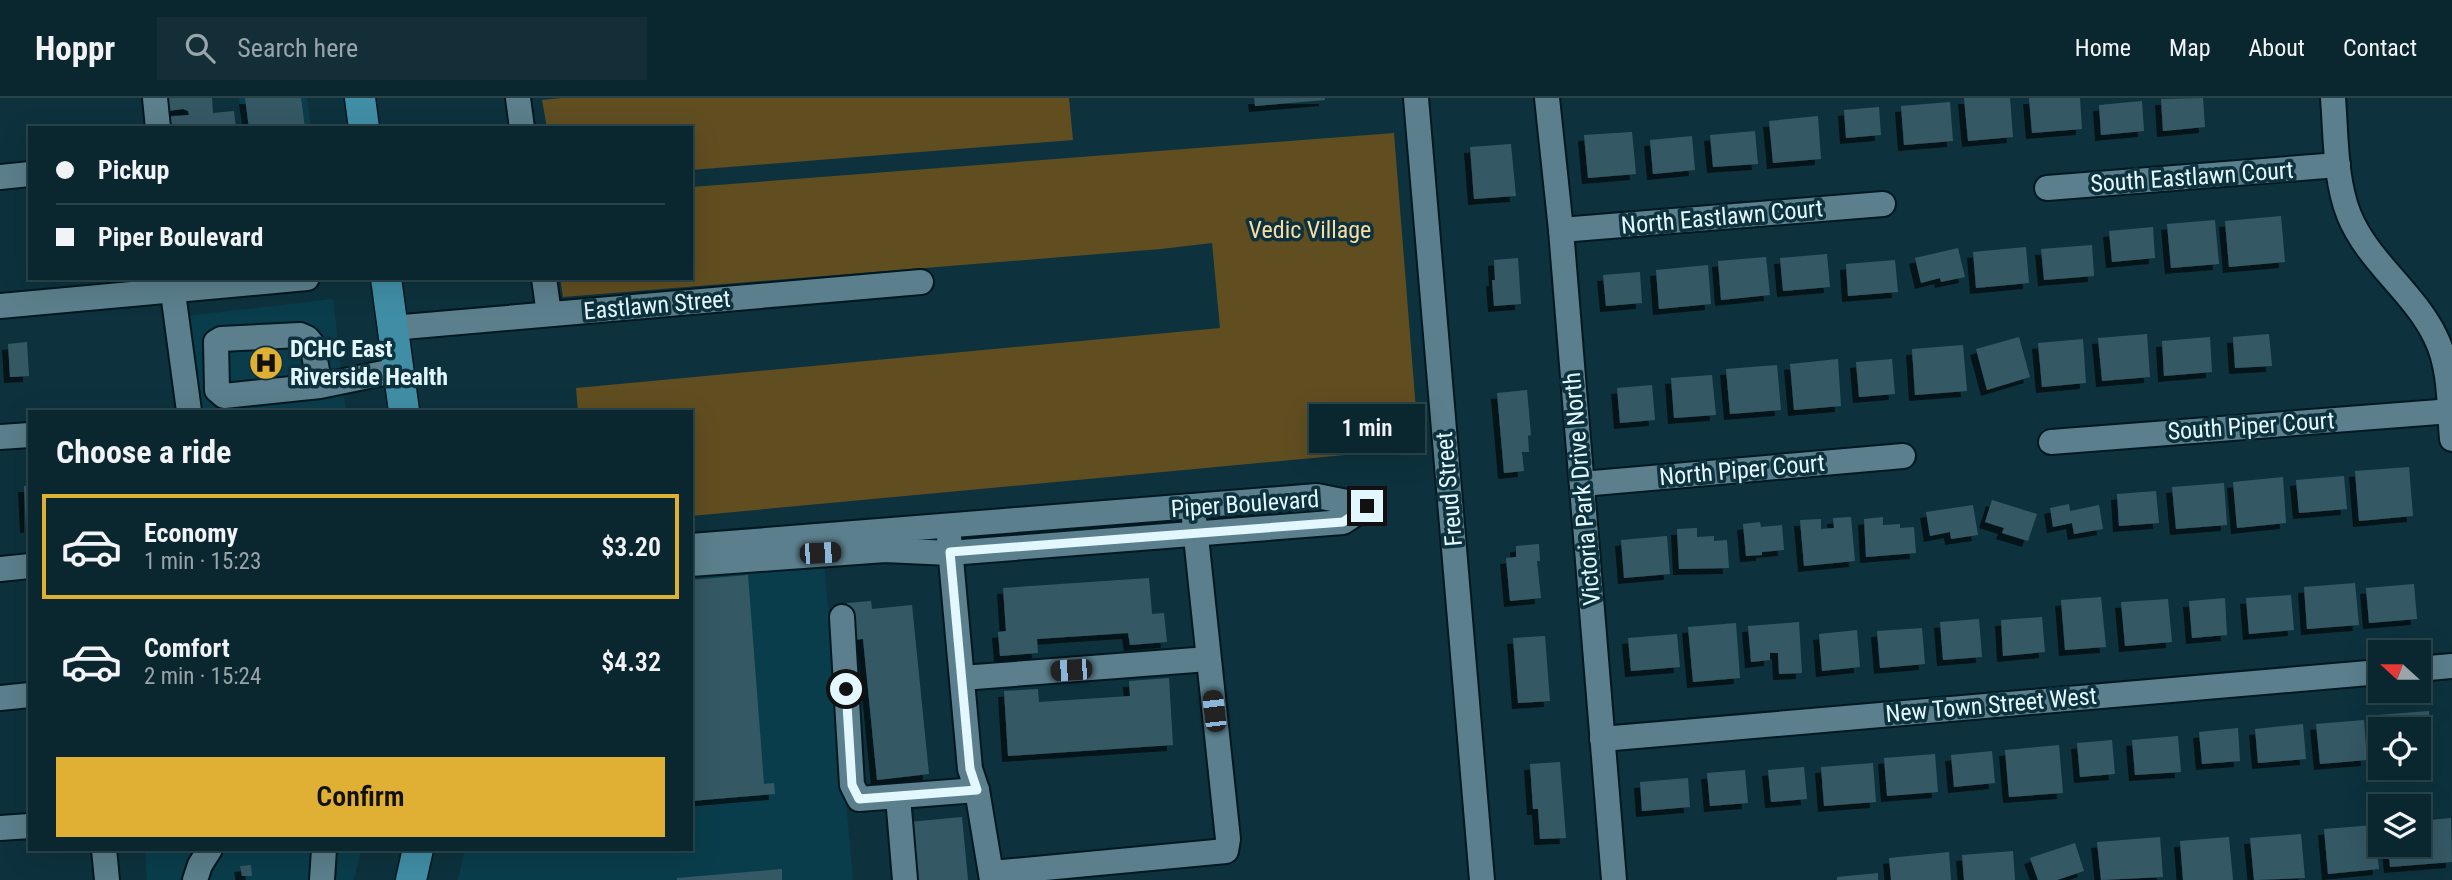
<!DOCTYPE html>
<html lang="en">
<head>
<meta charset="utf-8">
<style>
	body { margin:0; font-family:"Roboto Condensed",sans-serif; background:#132e36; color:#f1f3f6; height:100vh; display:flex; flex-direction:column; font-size:26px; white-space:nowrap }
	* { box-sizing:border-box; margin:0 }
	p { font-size:23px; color:#99a5aa }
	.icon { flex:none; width:38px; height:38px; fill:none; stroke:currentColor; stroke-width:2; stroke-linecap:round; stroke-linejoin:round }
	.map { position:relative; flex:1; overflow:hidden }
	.panel { position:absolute; left:28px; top:312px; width:665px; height:441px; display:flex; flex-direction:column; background:#0a262e; border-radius:0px; box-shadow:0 7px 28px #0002,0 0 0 2px #2a434a }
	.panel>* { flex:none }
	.banner { position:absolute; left:28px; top:28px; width:665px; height:154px; border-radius:0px; box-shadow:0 7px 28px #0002,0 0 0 2px #2a434a; display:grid; align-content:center; height:154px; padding:0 28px; background:#0a262e }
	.needle { width:46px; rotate:291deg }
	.buttons { position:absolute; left:2368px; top:542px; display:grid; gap:14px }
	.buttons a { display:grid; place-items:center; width:63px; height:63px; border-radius:0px; background:#0a262e; box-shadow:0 7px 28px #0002,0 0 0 2px #2a434a; font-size:35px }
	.end { position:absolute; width:32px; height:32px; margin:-16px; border:9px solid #e3f7fe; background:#111; box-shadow:0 0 0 4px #111 }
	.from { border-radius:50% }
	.bubble { position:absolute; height:49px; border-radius:0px; background:#0a262e; box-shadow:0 7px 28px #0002,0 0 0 2px #2a434a; font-size:23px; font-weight:600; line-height:49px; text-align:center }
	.car { position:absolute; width:21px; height:42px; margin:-21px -10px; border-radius:9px; box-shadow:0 0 5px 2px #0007; background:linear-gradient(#222 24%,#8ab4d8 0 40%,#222 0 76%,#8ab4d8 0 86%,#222 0) }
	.banner b { display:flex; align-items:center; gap:24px; height:66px; font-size:26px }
	.banner b+b { border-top:2px solid #2a434a }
	.banner i { width:18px; height:18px; background:#f1f3f6 }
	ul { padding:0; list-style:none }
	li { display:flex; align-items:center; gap:21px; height:105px; margin:0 14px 10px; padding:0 14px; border:4px solid transparent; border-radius:0px }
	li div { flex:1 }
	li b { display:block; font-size:26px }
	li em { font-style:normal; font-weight:600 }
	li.selected { border-color:#dfb034 }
	li>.icon { width:63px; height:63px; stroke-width:1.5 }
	h2 { padding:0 28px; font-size:32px; line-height:84px }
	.cta { display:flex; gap:14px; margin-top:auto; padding:14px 28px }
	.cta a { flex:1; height:80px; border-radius:0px; background:#dfb034; color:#111; font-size:28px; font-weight:600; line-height:80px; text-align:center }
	header { display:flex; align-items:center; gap:42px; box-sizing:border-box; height:98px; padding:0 35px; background:#0a262e; border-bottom:2px solid #2a434a }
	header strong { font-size:33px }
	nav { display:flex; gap:38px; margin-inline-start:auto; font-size:24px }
	.search { width:490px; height:63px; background:#132e36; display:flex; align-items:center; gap:18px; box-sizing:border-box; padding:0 24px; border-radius:0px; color:#99a5aa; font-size:26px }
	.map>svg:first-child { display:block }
</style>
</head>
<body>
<header>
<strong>Hoppr</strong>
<div class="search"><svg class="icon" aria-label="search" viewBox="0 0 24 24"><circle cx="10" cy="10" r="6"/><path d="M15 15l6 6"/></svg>Search here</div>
<nav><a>Home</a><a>Map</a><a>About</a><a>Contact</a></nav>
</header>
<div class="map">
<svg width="2452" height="782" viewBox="0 0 2452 782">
	<defs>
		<filter id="shadow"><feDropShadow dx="-6" dy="6" stdDeviation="0" flood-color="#0009"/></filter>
	</defs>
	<rect width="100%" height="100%" fill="#0d323d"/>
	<!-- built -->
	<g fill="#0a3d4b">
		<polygon points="239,0 307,0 311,30 241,30"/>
		<polygon points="333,201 346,313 197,313 186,218"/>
		<polygon points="824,465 853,782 458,782 465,751 691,751 691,478"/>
		<polygon points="145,751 361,751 354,782 147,782"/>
	</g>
	<!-- green -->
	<g fill="#604e21">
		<polygon points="561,0 1069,0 1073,42 691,72 691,30 547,30 542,2"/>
		<polygon points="1394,35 1419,350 691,418 691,313 578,313 576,290 1220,230 1212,145 1161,151 563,199 560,180 691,180 691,89"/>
	</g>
	<!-- building -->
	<g fill="#355965" filter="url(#shadow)">
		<polygon points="163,0 212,0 213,15 234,13 236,30 166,30 165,19 189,17 188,13 183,11 168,13"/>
		<polygon points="245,0 301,0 305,30 249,30"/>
		<polygon points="1254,0 1325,0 1325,2 1255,8"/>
		<polygon points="1964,0 2010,0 2013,39 1968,43"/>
		<polygon points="2029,0 2080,0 2082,31 2032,35"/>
		<polygon points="2203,0 2205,29 2163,33 2161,1"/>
		<polygon points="2142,3 2144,33 2101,37 2099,7"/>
		<polygon points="1950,4 1953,43 1904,47 1901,8"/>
		<polygon points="1879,9 1881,37 1846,40 1844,12"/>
		<polygon points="1818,18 1821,61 1773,65 1769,23"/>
		<polygon points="1755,33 1758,66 1713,69 1710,37"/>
		<polygon points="1632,34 1636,76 1588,80 1584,37"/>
		<polygon points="1692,38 1695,72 1653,76 1650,42"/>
		<polygon points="1511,46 1516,98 1474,101 1470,49"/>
		<polygon points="2281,118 2285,164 2229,169 2225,123"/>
		<polygon points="2215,122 2219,166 2171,170 2167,126"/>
		<polygon points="2153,129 2155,160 2112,164 2109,133"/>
		<polygon points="2092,147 2094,178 2044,182 2041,151"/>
		<polygon points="2026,149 2029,185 1976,190 1973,154"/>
		<polygon points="1958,150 1965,179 1941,184 1940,180 1921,185 1915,160"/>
		<polygon points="1827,156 1830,189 1783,193 1780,160"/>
		<polygon points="1766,159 1770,197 1721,202 1718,163"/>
		<polygon points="1518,160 1521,206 1494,208 1492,182 1495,182 1494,162"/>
		<polygon points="1895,162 1898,194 1848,198 1846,166"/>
		<polygon points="1708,167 1711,206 1659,211 1656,172"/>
		<polygon points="1640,174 1642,205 1606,208 1603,177"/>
		<polygon points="2147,236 2150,279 2102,283 2098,240"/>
		<polygon points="2269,236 2272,268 2235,270 2233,239"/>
		<polygon points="2019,239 2030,279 1987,292 1976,251"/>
		<polygon points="2210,239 2212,274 2164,278 2162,243"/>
		<polygon points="2083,241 2086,285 2042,289 2038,245"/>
		<polygon points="27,244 29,278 10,279 8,246"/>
		<polygon points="1963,247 1967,293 1915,297 1912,251"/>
		<polygon points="1838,261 1841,308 1794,312 1790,266"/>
		<polygon points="1892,261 1895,296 1859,299 1856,264"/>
		<polygon points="1777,267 1781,312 1730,316 1726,271"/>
		<polygon points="1712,277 1716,317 1674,320 1671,280"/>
		<polygon points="1652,287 1655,322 1620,325 1617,290"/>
		<polygon points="1527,292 1531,337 1528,338 1529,354 1522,354 1524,373 1504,375 1497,295"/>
		<polygon points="2409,369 2413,418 2359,423 2355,373"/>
		<polygon points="2344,378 2347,411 2299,415 2296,382"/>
		<polygon points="2283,379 2286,425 2237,430 2233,384"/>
		<polygon points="2224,385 2227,427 2176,431 2172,389"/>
		<polygon points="24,388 30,388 30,429 26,429"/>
		<polygon points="2156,393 2159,425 2119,428 2117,396"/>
		<polygon points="1992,402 2037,416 2028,443 2002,435 2004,430 1985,424"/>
		<polygon points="2069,406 2070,413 2099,407 2103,431 2074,436 2072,425 2053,429 2050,410"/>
		<polygon points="1973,407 1978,437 1951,441 1950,434 1930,438 1926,414"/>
		<polygon points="1851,419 1855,463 1804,468 1800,422 1821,421 1821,431 1834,430 1833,420"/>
		<polygon points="1883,419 1883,427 1900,426 1900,430 1914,429 1916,455 1866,459 1864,421"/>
		<polygon points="1760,424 1761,429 1782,427 1784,452 1762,454 1762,457 1746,458 1743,426"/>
		<polygon points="1697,430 1697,439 1714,438 1714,443 1727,442 1729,470 1679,471 1677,431"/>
		<polygon points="1667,438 1670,476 1624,480 1621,442"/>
		<polygon points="1539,446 1540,463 1537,463 1541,500 1510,503 1506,460 1516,459 1516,448"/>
		<polygon points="748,477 764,686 774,685 775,696 691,703 691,482"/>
		<polygon points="1149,480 1152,516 1164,515 1167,544 1130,547 1128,535 1037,541 1038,555 1000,558 998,534 1006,533 1003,490"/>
		<polygon points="2355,485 2359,527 2307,531 2304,489"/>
		<polygon points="2414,486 2417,521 2369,525 2366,490"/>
		<polygon points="2291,497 2294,532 2249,536 2246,500"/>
		<polygon points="2101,499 2106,549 2065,552 2061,502"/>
		<polygon points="2225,500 2227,537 2192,540 2189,503"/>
		<polygon points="2168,501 2172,544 2125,548 2121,504"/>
		<polygon points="871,503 872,511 912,507 929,676 877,682 863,541 851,542 847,505"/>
		<polygon points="2042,519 2045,554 2003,558 2001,522"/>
		<polygon points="1979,521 1982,559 1943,562 1940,524"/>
		<polygon points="1799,524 1802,575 1779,576 1778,555 1770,555 1770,562 1751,564 1748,528"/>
		<polygon points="1736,525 1740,580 1693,584 1688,529"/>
		<polygon points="1922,530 1925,566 1880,570 1877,533"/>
		<polygon points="1857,532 1860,569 1822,573 1819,536"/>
		<polygon points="1677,536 1680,569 1631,573 1628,540"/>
		<polygon points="1545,538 1550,603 1518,605 1513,540"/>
		<polygon points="1169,580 1173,647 1008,658 1004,593 1038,591 1039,604 1130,598 1129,583"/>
		<polygon points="2429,613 2432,659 2418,660 2418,632 2378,632 2377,617"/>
		<polygon points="2364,622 2367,662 2320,666 2316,626"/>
		<polygon points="2303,626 2306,661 2258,665 2255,631"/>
		<polygon points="2238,630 2240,663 2202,666 2199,634"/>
		<polygon points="2178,638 2181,674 2135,677 2132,642"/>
		<polygon points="2112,642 2115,676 2080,679 2077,645"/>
		<polygon points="2059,647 2063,695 2009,699 2005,652"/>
		<polygon points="1992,653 1995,685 1954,689 1951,657"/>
		<polygon points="1935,656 1938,694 1887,698 1884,660"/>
		<polygon points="1560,664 1566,740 1540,741 1538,711 1533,711 1530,666"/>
		<polygon points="1873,665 1876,704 1824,708 1821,669"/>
		<polygon points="1804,669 1807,701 1771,704 1768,672"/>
		<polygon points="1745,672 1748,705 1710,708 1707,675"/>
		<polygon points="1688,680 1690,709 1642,713 1640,684"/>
		<polygon points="962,719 968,782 915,782 909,724"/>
		<polygon points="2451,720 2452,764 2390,769 2388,747 2418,747 2418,723"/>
		<polygon points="2375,727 2379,771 2328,776 2324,731"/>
		<polygon points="2301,736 2305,780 2254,782 2250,740"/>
		<polygon points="2160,739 2163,779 2101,782 2097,744"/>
		<polygon points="2229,739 2233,782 2183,782 2180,743"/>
		<polygon points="2075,745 2084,773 2057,782 2038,782 2030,760"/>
		<polygon points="2013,753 2015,782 1964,782 1962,757"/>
		<polygon points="1949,754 1951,782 1891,782 1889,760"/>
		<polygon points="251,767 252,778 242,778 240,768"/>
		<polygon points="782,771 782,782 677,782 677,780"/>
		<polygon points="1878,775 1878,782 1837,782 1837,779"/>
	</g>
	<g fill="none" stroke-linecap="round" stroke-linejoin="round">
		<!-- minor casing -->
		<g stroke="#001821" stroke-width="28">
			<g id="minor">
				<polyline points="155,0 158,30"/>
				<polyline points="518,0 522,30"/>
				<polyline points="1416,0 1482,782"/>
				<polyline points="1547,0 1561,132 1614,782"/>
				<path d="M2333,0C2336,38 2335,82 2349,117C2368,164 2415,195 2436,240C2451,271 2449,308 2452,341"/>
				<polyline points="0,79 30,76"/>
				<polyline points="2047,90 2338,67"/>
				<polyline points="1561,132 1883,106"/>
				<polyline points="171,180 189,313"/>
				<polyline points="544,180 549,216"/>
				<polyline points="0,208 307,180"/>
				<polyline points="392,230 921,184"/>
				<polyline points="320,288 312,246 307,240 300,237 221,241 216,244 217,292 224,298 320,288 398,272"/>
				<polyline points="0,339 30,337"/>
				<polyline points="2051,344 2452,313"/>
				<polyline points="1582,386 1903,358"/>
				<polyline points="949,439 970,671 977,692 992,782"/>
				<polyline points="691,448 1317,398 1367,408"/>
				<polyline points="691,466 885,452 950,455 1343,424 1367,408"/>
				<polyline points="0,471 30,468"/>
				<polyline points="842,519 852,687 859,701 977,692"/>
				<polyline points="2418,571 2452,568"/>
				<polyline points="962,580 1208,561"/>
				<polyline points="0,600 30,597"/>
				<polyline points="1602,641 2380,574"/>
				<polyline points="898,699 905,782"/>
				<polyline points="0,730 30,728"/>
				<polyline points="104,751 107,782"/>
				<polyline points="992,775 1226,753 1228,741 1194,420"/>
				<polyline points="195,782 200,767 210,751"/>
				<polyline points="322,782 324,751"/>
			</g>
		</g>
		<!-- major casing -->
		<g stroke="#001821" stroke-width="33">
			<g id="major">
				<polyline points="360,0 364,30"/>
				<polyline points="386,180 404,313"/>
				<polyline points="411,782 418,751"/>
			</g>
		</g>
		<!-- minor -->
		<use href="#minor" stroke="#5b7f8c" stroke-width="24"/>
		<!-- major -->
		<use href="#major" stroke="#408ea5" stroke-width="30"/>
	</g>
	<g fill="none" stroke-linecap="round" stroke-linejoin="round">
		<!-- route -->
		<polyline stroke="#e3f7fe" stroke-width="9" points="846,591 852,687 859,701 977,692 970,671 950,454 1343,424 1367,408"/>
	</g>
	<!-- icons -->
	<defs>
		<g id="hospital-disc" transform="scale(1.75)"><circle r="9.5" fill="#dfb034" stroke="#0d323d"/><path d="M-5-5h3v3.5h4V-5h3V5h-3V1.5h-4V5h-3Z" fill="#111"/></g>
	</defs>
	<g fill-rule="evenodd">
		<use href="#hospital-disc" x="266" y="265"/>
	</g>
	<g text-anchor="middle" stroke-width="7" stroke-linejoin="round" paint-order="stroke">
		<!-- street labels -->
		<g font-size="24" fill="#e3f7fe" stroke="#0d323d">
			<text transform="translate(2192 79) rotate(-4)" y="8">South Eastlawn Court</text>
			<text transform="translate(1722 119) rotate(-5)" y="8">North Eastlawn Court</text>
			<text transform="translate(657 207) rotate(-5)" y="8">Eastlawn Street</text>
			<text transform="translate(2251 328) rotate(-4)" y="8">South Piper Court</text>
			<text transform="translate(1742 372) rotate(-5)" y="8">North Piper Court</text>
			<text transform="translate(1449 391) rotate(-95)" y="8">Freud Street</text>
			<text transform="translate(1582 391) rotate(-95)" y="8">Victoria Park Drive North</text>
			<text transform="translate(1245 406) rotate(-4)" y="8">Piper Boulevard</text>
			<text transform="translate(1991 607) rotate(-5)" y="8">New Town Street West</text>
		</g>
		<!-- park labels -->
		<g font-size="24" fill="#f8dea4" stroke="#0d323d">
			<text x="1310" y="140">Vedic Village</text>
		</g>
		<!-- poi labels -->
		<g font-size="24" font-weight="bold" fill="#e3f7fe" stroke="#0d323d" text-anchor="start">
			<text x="290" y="259">DCHC East<tspan x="290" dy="28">Riverside Health</tspan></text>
		</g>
	</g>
</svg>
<div class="buttons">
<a><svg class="needle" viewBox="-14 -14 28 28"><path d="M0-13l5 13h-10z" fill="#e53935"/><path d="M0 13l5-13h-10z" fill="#99a5aa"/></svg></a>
<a><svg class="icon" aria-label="locate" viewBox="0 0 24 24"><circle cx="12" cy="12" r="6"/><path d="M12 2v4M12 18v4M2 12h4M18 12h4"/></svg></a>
<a><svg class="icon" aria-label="layers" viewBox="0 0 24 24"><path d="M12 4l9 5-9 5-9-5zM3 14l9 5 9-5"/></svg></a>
</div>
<i class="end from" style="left:846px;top:591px"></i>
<i class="end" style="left:1367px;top:408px"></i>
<div class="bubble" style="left:1309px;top:306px;width:116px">1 min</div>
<i class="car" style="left:820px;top:455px;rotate:87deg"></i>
<i class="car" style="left:1071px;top:572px;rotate:266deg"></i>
<i class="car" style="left:1214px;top:613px;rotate:353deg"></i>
<div class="banner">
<b><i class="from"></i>Pickup</b>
<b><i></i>Piper Boulevard</b>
</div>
<section class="panel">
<h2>Choose a ride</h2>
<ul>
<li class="selected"><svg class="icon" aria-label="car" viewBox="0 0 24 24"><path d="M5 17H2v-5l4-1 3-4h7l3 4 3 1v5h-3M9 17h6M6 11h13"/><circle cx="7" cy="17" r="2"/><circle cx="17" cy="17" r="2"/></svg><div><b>Economy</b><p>1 min · 15:23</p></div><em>$3.20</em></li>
<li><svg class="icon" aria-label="car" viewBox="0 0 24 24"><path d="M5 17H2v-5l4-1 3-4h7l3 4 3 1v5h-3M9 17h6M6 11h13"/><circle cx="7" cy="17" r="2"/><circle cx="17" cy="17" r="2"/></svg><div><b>Comfort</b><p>2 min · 15:24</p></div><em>$4.32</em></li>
</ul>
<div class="cta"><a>Confirm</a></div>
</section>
</div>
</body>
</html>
